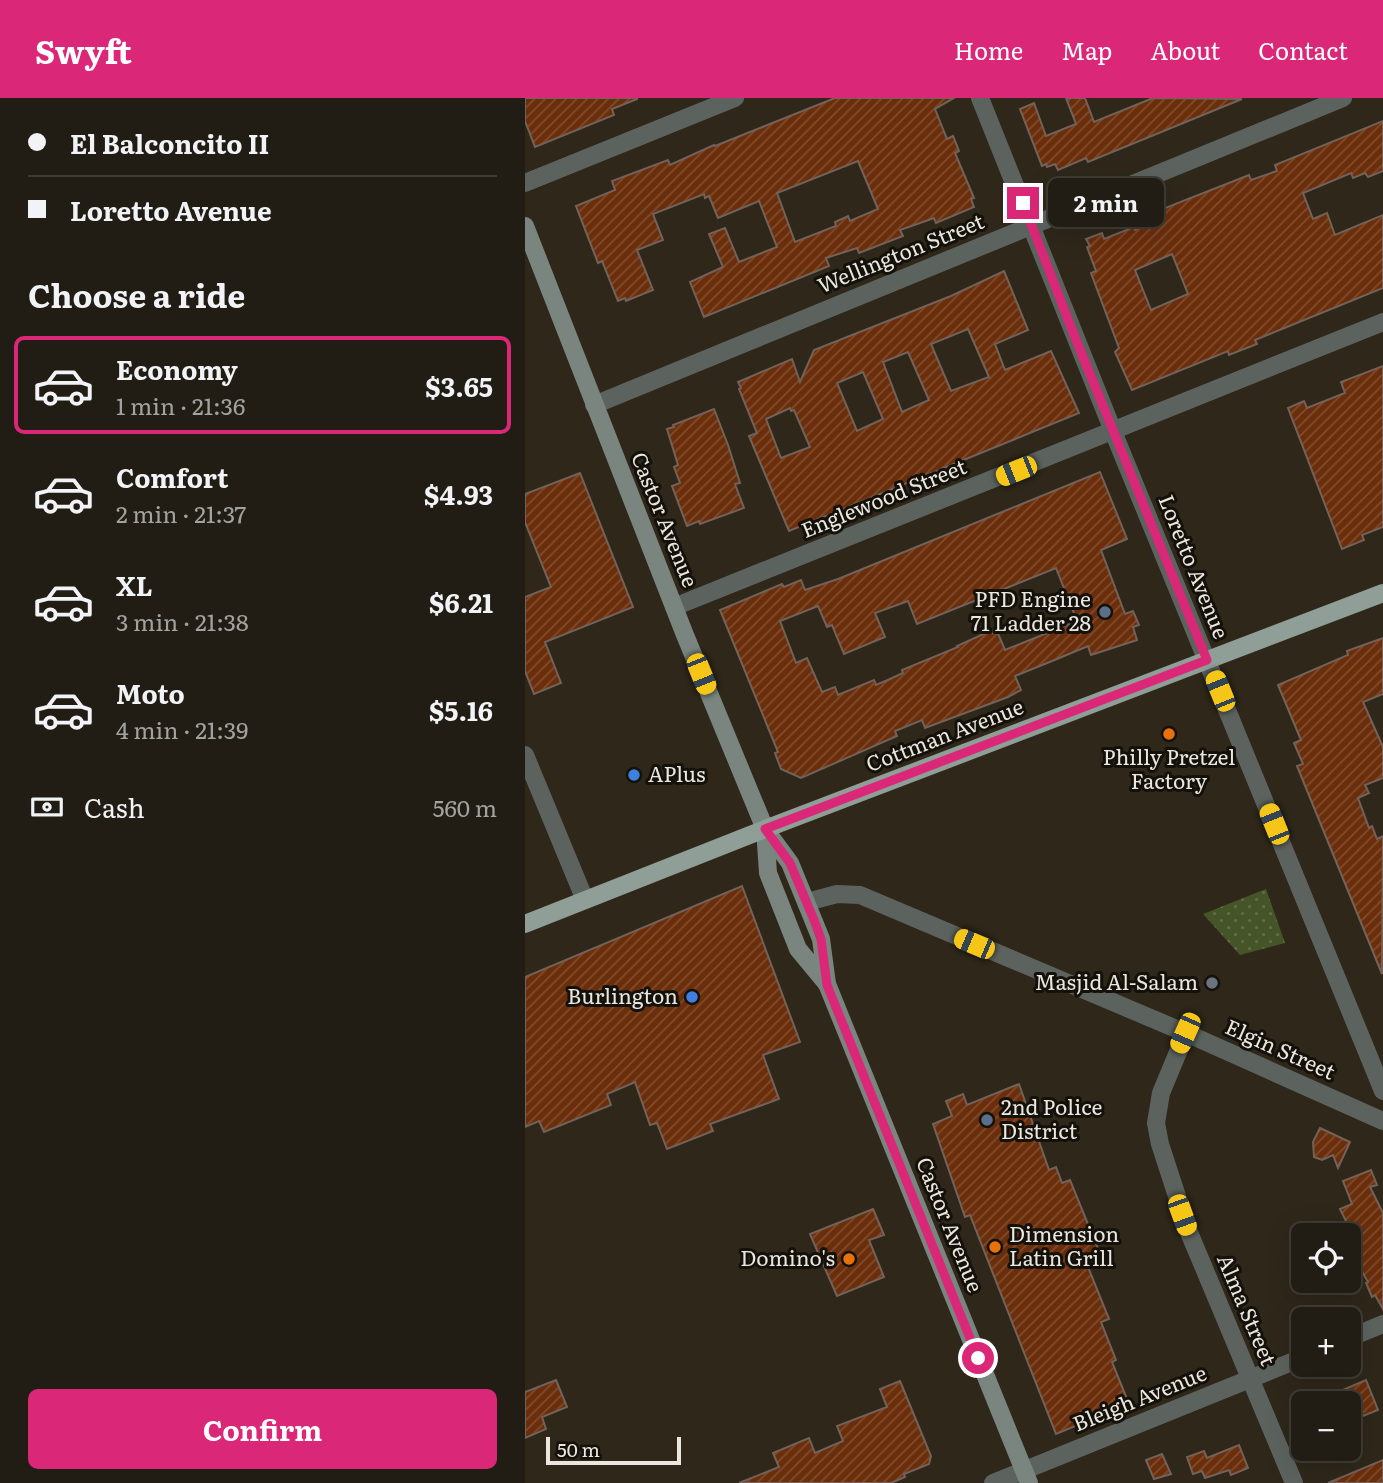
<!DOCTYPE html>
<html lang="en">
<head>
<meta charset="utf-8">
<style>
	body { margin:0; font-family:Literata,serif; background:#2e2a22; color:#f1f3f6; height:100vh; display:flex; flex-direction:column; font-size:26px; white-space:nowrap }
	* { box-sizing:border-box; margin:0 }
	p { font-size:23px; color:#a2a2a0 }
	.icon { flex:none; width:38px; height:38px; fill:none; stroke:currentColor; stroke-width:2; stroke-linecap:round; stroke-linejoin:round }
	.map { position:relative; flex:1; overflow:hidden }
	.drawer { display:flex; flex-direction:column; background:#221d14; width:525px }
	.drawer>* { flex:none }
	.hud { display:grid; align-content:center; height:154px; padding:0 28px; background:#221d14 }
	.controls { position:absolute; left:766px; top:1125px; display:grid; gap:14px }
	.controls a { display:grid; place-items:center; width:70px; height:70px; border-radius:10px; background:#221d14; box-shadow:0 7px 28px #0002,0 0 0 2px #3f3b34; font-size:35px }
	.scale { position:absolute; left:21px; bottom:18px; width:135px; box-sizing:border-box; padding-left:7px; border:4px solid #ebe6de; border-top:0; font-size:19px; line-height:24px; white-space:nowrap; color:#ebe6de; -webkit-text-stroke:5px #14110b; paint-order:stroke }
	.end { position:absolute; width:32px; height:32px; margin:-16px; border:9px solid #db2777; background:#fff; box-shadow:0 0 0 4px #fff }
	.from { border-radius:50% }
	.bubble { position:absolute; height:49px; border-radius:10px; background:#221d14; box-shadow:0 7px 28px #0002,0 0 0 2px #3f3b34; font-size:23px; font-weight:700; line-height:49px; text-align:center }
	.car { position:absolute; width:21px; height:42px; margin:-21px -10px; border-radius:9px; box-shadow:0 0 5px 2px #0007; background:linear-gradient(#f5c518 24%,#345 0 40%,#f5c518 0 76%,#345 0 86%,#f5c518 0) }
	.hud b { display:flex; align-items:center; gap:24px; height:66px; font-size:26px }
	.hud b+b { border-top:2px solid #3f3b34 }
	.hud i { width:18px; height:18px; background:#f1f3f6 }
	ul { padding:0; list-style:none }
	li { display:flex; align-items:center; gap:21px; height:98px; margin:0 14px 10px; padding:0 14px; border:4px solid transparent; border-radius:10px }
	li div { flex:1 }
	li b { display:block; font-size:26px }
	li em { font-style:normal; font-weight:700 }
	li.on { border-color:#db2777 }
	li>.icon { width:63px; height:63px; stroke-width:1.5 }
	h2 { padding:0 28px; font-size:32px; line-height:84px }
	.pay { display:flex; align-items:center; gap:18px; height:77px; padding:0 28px; font-size:26px }
	.pay p { margin-inline-start:auto }
	.action { display:flex; gap:14px; margin-top:auto; padding:14px 28px }
	.action a { flex:1; height:80px; border-radius:10px; background:#db2777; color:#fff; font-size:28px; font-weight:700; line-height:80px; text-align:center }
	header { display:flex; align-items:center; gap:42px; box-sizing:border-box; height:98px; padding:0 35px; background:#db2777; color:#fff }
	header strong { font-size:33px }
	nav { display:flex; gap:38px; margin-inline-start:auto; font-size:24px }
	main { display:flex; flex:1; min-height:0 }
	.map>svg:first-child { display:block }
</style>
</head>
<body>
<header>
<strong>Swyft</strong>
<nav><a>Home</a><a>Map</a><a>About</a><a>Contact</a></nav>
</header>
<main>
<section class="drawer">
<div class="hud">
<b><i class="from"></i>El Balconcito II</b>
<b><i></i>Loretto Avenue</b>
</div>
<h2>Choose a ride</h2>
<ul>
<li class="on"><svg class="icon" aria-label="car" viewBox="0 0 24 24"><path d="M5 17H2v-5l4-1 3-4h7l3 4 3 1v5h-3M9 17h6M6 11h13"/><circle cx="7" cy="17" r="2"/><circle cx="17" cy="17" r="2"/></svg><div><b>Economy</b><p>1 min · 21:36</p></div><em>$3.65</em></li>
<li><svg class="icon" aria-label="car" viewBox="0 0 24 24"><path d="M5 17H2v-5l4-1 3-4h7l3 4 3 1v5h-3M9 17h6M6 11h13"/><circle cx="7" cy="17" r="2"/><circle cx="17" cy="17" r="2"/></svg><div><b>Comfort</b><p>2 min · 21:37</p></div><em>$4.93</em></li>
<li><svg class="icon" aria-label="car" viewBox="0 0 24 24"><path d="M5 17H2v-5l4-1 3-4h7l3 4 3 1v5h-3M9 17h6M6 11h13"/><circle cx="7" cy="17" r="2"/><circle cx="17" cy="17" r="2"/></svg><div><b>XL</b><p>3 min · 21:38</p></div><em>$6.21</em></li>
<li><svg class="icon" aria-label="car" viewBox="0 0 24 24"><path d="M5 17H2v-5l4-1 3-4h7l3 4 3 1v5h-3M9 17h6M6 11h13"/><circle cx="7" cy="17" r="2"/><circle cx="17" cy="17" r="2"/></svg><div><b>Moto</b><p>4 min · 21:39</p></div><em>$5.16</em></li>
</ul>
<div class="pay"><svg class="icon" aria-label="cash" viewBox="0 0 24 24"><path d="M3 7h18v10H3z"/><circle cx="12" cy="12" r="2"/></svg>Cash<p>560 m</p></div>
<div class="action"><a>Confirm</a></div>
</section>
<div class="map">
<svg width="858" height="1385" viewBox="0 0 858 1385">
	<defs>
		<pattern id="park-dots" width="8" height="8" patternUnits="userSpaceOnUse" patternTransform="scale(1.75)"><rect width="8" height="8" fill="#465528"/><path d="M2 2h.1M6 6h.1" fill="none" stroke="#616d47" stroke-width="1.8" stroke-linecap="round"/></pattern>
		<pattern id="building-hatch" width="6" height="6" patternUnits="userSpaceOnUse" patternTransform="scale(1.75)"><rect width="6" height="6" fill="#6b2e0b"/><path d="M-1 1l2-2M0 6l6-6M5 7l2-2" fill="none" stroke="#804c2e"/></pattern>
	</defs>
	<rect width="100%" height="100%" fill="#2e271a"/>
	<!-- park -->
	<polygon fill="url(#park-dots)" points="741,791 760,845 715,857 678,816"/>
	<!-- building -->
	<g fill="url(#building-hatch)" stroke="#72625a" stroke-width="2" fill-rule="evenodd">
		<polygon points="0,0 112,0 112,1 87,11 89,17 10,49 0,23"/>
		<path d="M310,0H429L410,11L422,41L428,38L434,53L430,55L449,100L446,101L449,109L411,125L409,120L375,132L378,138L334,155L332,150L301,160L304,168L179,219L165,184L198,169L184,136L200,130L214,164L252,149L234,103L193,120L184,98L180,100L179,96L128,116L138,142L112,152L128,192L101,203L100,200L93,203L77,163L73,165L51,108L90,92L87,83L143,62L145,67L189,47L190,48ZM333,63L353,111L325,123L323,118L310,124L311,128L270,144L252,95Z"/>
		<polygon points="541,0 560,0 569,24 628,0 717,1 563,64 561,60 533,72 530,66 522,69 521,66 517,68 495,11 509,5 521,38 551,26"/>
		<path d="M858,23V73L843,79L840,75L828,80L826,75L778,95L788,121L802,115L810,137L858,117V190L730,242L732,246L704,257L703,253L607,292L590,254L594,250L566,175L571,173L562,149L565,148L561,141L577,135L579,141L609,129L610,132L636,121L638,119L635,112L724,77L726,82L752,73L750,67ZM647,156L663,196L626,212L610,172Z"/>
		<path d="M479,173L503,232L470,246L480,272L526,253L554,315L264,433L224,338L232,335L214,291L216,290L213,284L267,261L275,284L289,252L426,198ZM443,231L464,279L426,293L406,246ZM383,254L404,302L377,314L358,264ZM338,274L358,321L332,333L312,285ZM265,310L266,313L269,312L285,349L256,360L241,321Z"/>
		<polygon points="858,268 858,429 837,437 839,442 817,451 763,310 779,303 782,310 820,295 816,284"/>
		<polygon points="189,311 203,347 215,385 210,386 219,410 175,426 174,423 162,428 147,388 155,385 149,369 153,367 142,331 149,329 148,327"/>
		<path d="M575,374L602,441L576,452L600,516L608,513L614,527L608,529L612,542L566,557L563,548L532,561L490,578L496,592L483,599L400,630L397,622L370,633L372,638L276,680L256,671L250,655L253,654L195,512L257,486L259,489L276,482L280,492L313,481ZM531,470L552,523L480,552L472,533L468,535L467,532L432,548L433,549L377,572L378,575L365,581L351,587L349,582L313,597L310,589L297,594L282,560L271,565L255,523L293,508L302,529L307,527L319,556L360,539L350,515L383,503L392,526Z"/>
		<polygon points="55,375 108,509 20,544 36,585 9,596 0,573 0,499 26,489 0,424 0,396"/>
		<polygon points="858,540 858,596 838,604 858,649 858,680 840,687 844,695 833,700 844,730 847,728 852,741 858,738 857,876 772,668 778,666 769,645 776,642 753,587 823,557 822,553"/>
		<polygon points="217,788 275,944 238,957 254,1001 185,1026 188,1033 142,1051 132,1025 125,1027 110,984 82,996 86,1007 19,1034 14,1023 0,1029 0,879"/>
		<polygon points="494,986 524,1072 531,1069 537,1085 545,1082 576,1158 561,1164 584,1221 576,1224 591,1262 587,1264 604,1306 531,1336 445,1117 440,1119 408,1026 427,1018 421,1003 438,996 442,1007"/>
		<polygon points="795,1030 825,1044 813,1070 808,1057 797,1062 789,1059 788,1044"/>
		<polygon points="846,1072 852,1087 845,1089 858,1115 858,1211 850,1197 847,1199 841,1185 843,1184 830,1161 834,1158 829,1149 833,1147 815,1111 827,1106 818,1083"/>
		<polygon points="348,1111 359,1137 344,1142 359,1179 312,1198 285,1136"/>
		<polygon points="31,1282 42,1309 17,1319 21,1331 0,1340 0,1294"/>
		<polygon points="841,1282 853,1312 828,1322 824,1306 785,1306"/>
		<polygon points="375,1283 406,1358 404,1366 379,1376 380,1379 366,1385 214,1385 254,1369 248,1355 284,1340 290,1355 318,1343 312,1328 362,1309 355,1291"/>
		<polygon points="714,1347 723,1370 706,1377 704,1372 680,1380 677,1373 668,1376 662,1359 679,1353 682,1360"/>
		<polygon points="637,1356 646,1376 629,1381 621,1362"/>
		<polygon points="858,1362 858,1385 803,1385"/>
	</g>
	<g fill="none" stroke-linecap="round" stroke-linejoin="round">
		<!-- street -->
		<g stroke="#5c635f" stroke-width="18">
			<polyline points="455,0 594,348 858,993"/>
			<polyline points="0,85 210,0"/>
			<polyline points="69,307 818,0"/>
			<polyline points="149,509 858,224"/>
			<polyline points="0,657 60,802"/>
			<polyline points="282,804 312,796 335,797 661,935 858,1023"/>
			<polyline points="661,935 636,995 631,1025 635,1046 663,1132 769,1385"/>
			<polyline points="824,1240 858,1226"/>
			<polyline points="468,1385 779,1259"/>
		</g>
		<!-- secondary -->
		<g stroke="#79857e" stroke-width="18">
			<polyline points="0,128 160,537 240,731 265,765 296,841 302,886 504,1385"/>
			<polyline points="240,731 243,775 273,851 302,886"/>
		</g>
		<!-- primary -->
		<polyline stroke="#8f9e96" stroke-width="18" points="0,826 240,731 858,495"/>
	</g>
	<g fill="none" stroke-linecap="round" stroke-linejoin="round">
		<!-- route -->
		<polyline stroke="#db2777" stroke-width="9" points="453,1260 302,887 296,841 289,822 265,765 240,731 682,562 549,237 498,105"/>
	</g>
	<!-- markers -->
	<g fill="#5c6f8a" stroke="#14110b" stroke-width="2.5">
		<circle cx="580" cy="514" r="7"/>
		<circle cx="462" cy="1022" r="7"/>
	</g>
	<g fill="#e8710a" stroke="#14110b" stroke-width="2.5">
		<circle cx="644" cy="636" r="7"/>
		<circle cx="470" cy="1149" r="7"/>
		<circle cx="324" cy="1161" r="7"/>
	</g>
	<g fill="#3f7fe0" stroke="#14110b" stroke-width="2.5">
		<circle cx="109" cy="677" r="7"/>
		<circle cx="167" cy="899" r="7"/>
	</g>
	<circle fill="#6b7280" stroke="#14110b" stroke-width="2.5" cx="687" cy="885" r="7"/>
	<g text-anchor="middle" stroke-width="6" stroke-linejoin="round" paint-order="stroke">
		<!-- street labels -->
		<g font-size="21" fill="#ebe6de" stroke="#14110b">
			<text transform="translate(376 156) rotate(-22)" y="7">Wellington Street</text>
			<text transform="translate(359 401) rotate(-22)" y="7">Englewood Street</text>
			<text transform="translate(139 422) rotate(68)" y="7">Castor Avenue</text>
			<text transform="translate(668 469) rotate(68)" y="7">Loretto Avenue</text>
			<text transform="translate(420 638) rotate(-21)" y="7">Cottman Avenue</text>
			<text transform="translate(755 952) rotate(24)" y="7">Elgin Street</text>
			<text transform="translate(424 1127) rotate(68)" y="7">Castor Avenue</text>
			<text transform="translate(721 1212) rotate(67)" y="7">Alma Street</text>
			<text transform="translate(615 1301) rotate(-22)" y="7">Bleigh Avenue</text>
		</g>
		<!-- poi labels -->
		<g font-size="21" fill="#ebe6de" stroke="#14110b" text-anchor="end">
			<text x="566" y="509">PFD Engine<tspan x="566" dy="24">71 Ladder 28</tspan></text>
			<text x="644" y="667" text-anchor="middle">Philly Pretzel<tspan x="644" dy="24">Factory</tspan></text>
			<text x="123" y="684" text-anchor="start">APlus</text>
			<text x="673" y="892">Masjid Al-Salam</text>
			<text x="153" y="906">Burlington</text>
			<text x="476" y="1017" text-anchor="start">2nd Police<tspan x="476" dy="24">District</tspan></text>
			<text x="484" y="1144" text-anchor="start">Dimension<tspan x="484" dy="24">Latin Grill</tspan></text>
			<text x="310" y="1168">Domino's</text>
		</g>
	</g>
</svg>
<div class="controls">
<a><svg class="icon" aria-label="locate" viewBox="0 0 24 24"><circle cx="12" cy="12" r="6"/><path d="M12 2v4M12 18v4M2 12h4M18 12h4"/></svg></a>
<a>+</a>
<a>−</a>
</div>
<div class="scale">50 m</div>
<i class="end from" style="left:453px;top:1260px"></i>
<i class="end" style="left:498px;top:105px"></i>
<div class="bubble" style="left:523px;top:80px;width:116px">2 min</div>
<i class="car" style="left:491px;top:373px;rotate:248deg"></i>
<i class="car" style="left:176px;top:576px;rotate:158deg"></i>
<i class="car" style="left:695px;top:593px;rotate:338deg"></i>
<i class="car" style="left:749px;top:726px;rotate:338deg"></i>
<i class="car" style="left:449px;top:846px;rotate:293deg"></i>
<i class="car" style="left:660px;top:935px;rotate:204deg"></i>
<i class="car" style="left:657px;top:1117px;rotate:160deg"></i>
</div>
</main>
</body>
</html>
